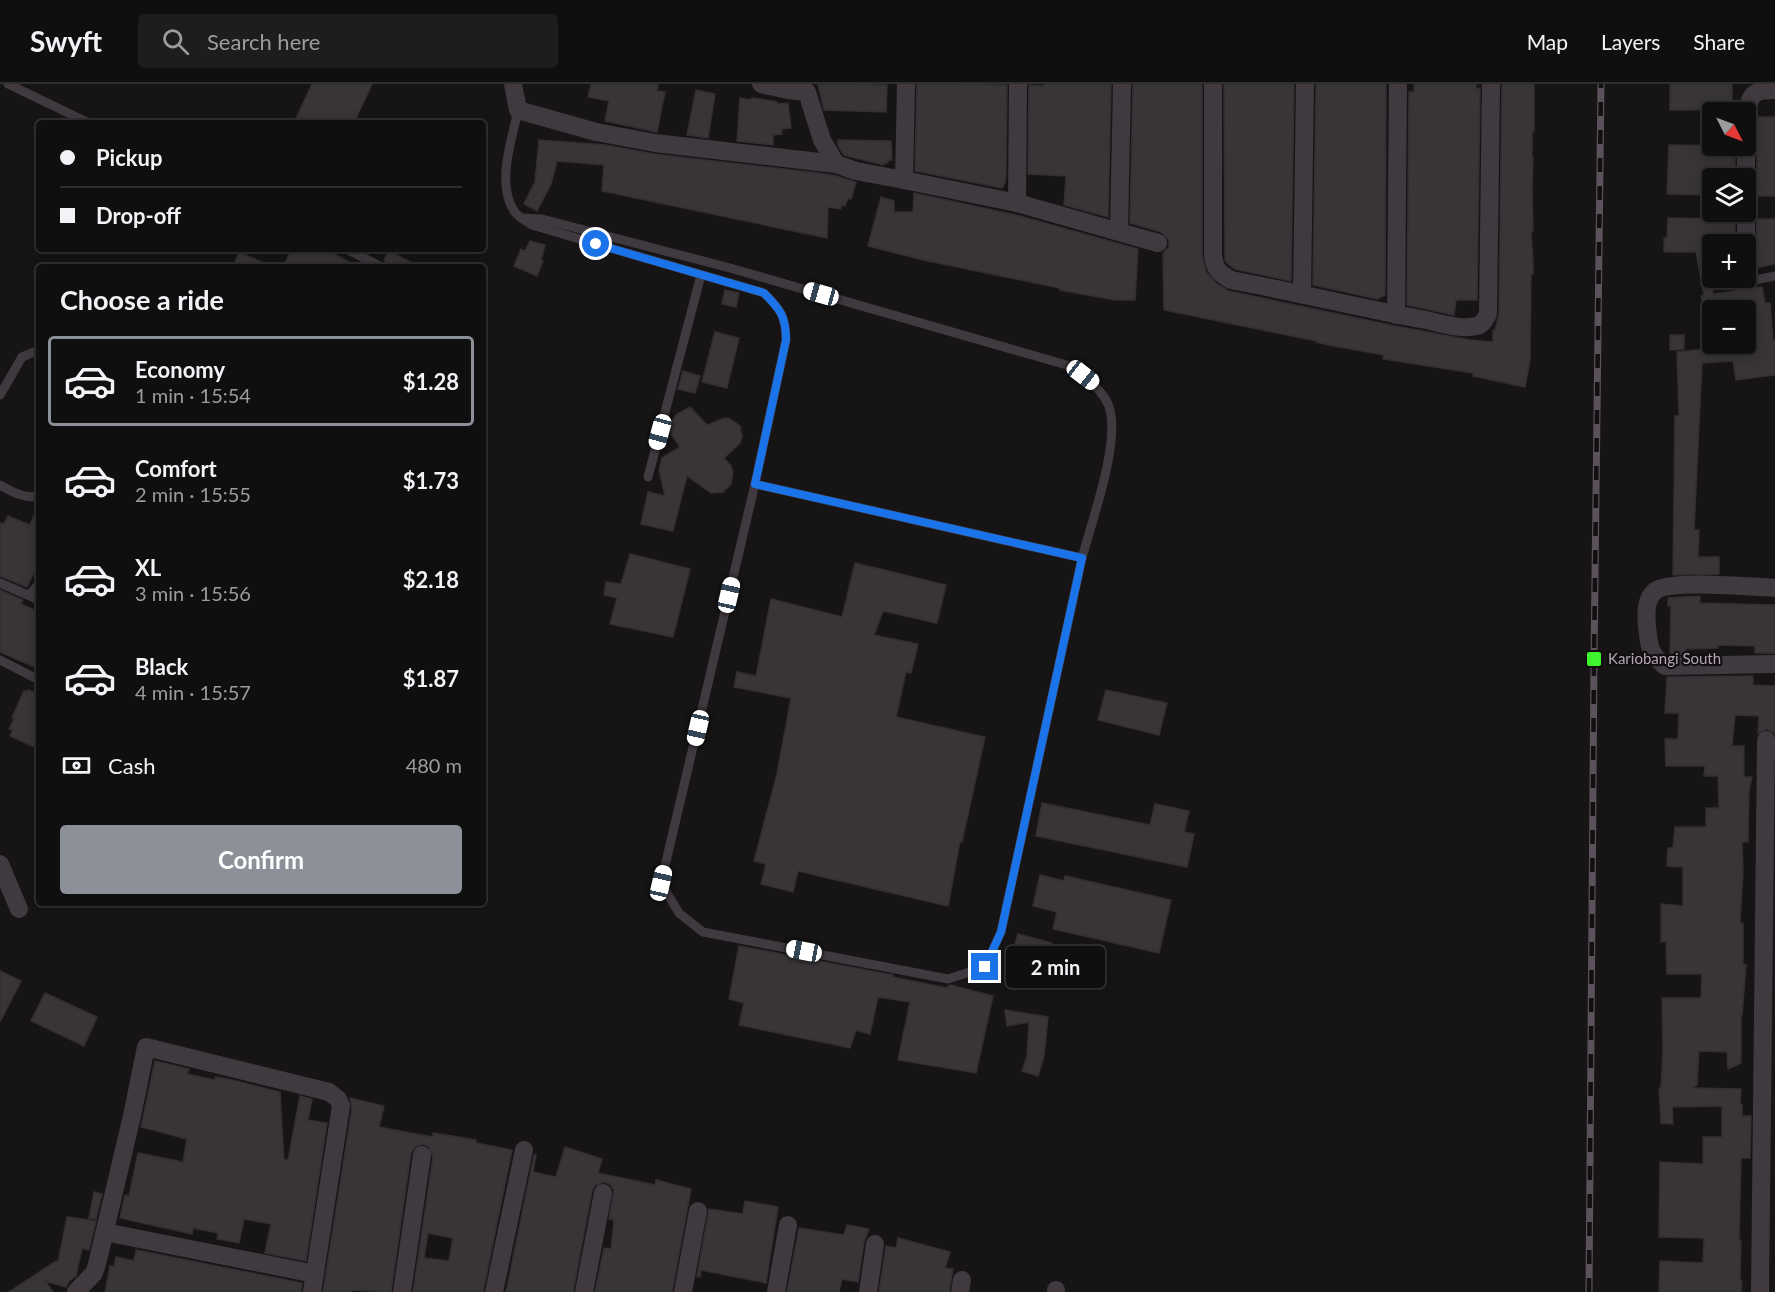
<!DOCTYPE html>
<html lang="en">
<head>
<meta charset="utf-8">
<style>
	body { margin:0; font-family:Lato,sans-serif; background:#1e1d1e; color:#f1f3f6; height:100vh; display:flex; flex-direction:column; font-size:22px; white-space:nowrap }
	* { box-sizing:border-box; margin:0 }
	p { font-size:20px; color:#9c9c9f }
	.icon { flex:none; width:33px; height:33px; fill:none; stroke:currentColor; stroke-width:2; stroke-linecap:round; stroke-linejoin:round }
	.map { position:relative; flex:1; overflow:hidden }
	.sheet { position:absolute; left:36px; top:180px; width:450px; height:642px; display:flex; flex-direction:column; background:#100f10; border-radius:6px; box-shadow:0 3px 15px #0003,0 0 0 2px #302f30 }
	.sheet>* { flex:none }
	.banner { position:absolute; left:36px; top:36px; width:450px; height:132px; border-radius:6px; box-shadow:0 3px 15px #0003,0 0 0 2px #302f30; display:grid; align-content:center; height:132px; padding:0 24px; background:#100f10 }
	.needle { width:39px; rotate:132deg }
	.tools { position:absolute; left:1702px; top:18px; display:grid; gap:12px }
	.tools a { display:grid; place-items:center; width:54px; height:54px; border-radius:6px; background:#100f10; box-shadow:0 3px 15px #0003,0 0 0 2px #302f30; font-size:30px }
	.end { position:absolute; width:27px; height:27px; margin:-14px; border:8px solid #1a73e8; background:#fff; box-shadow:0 0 0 3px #fff }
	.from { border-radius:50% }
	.bubble { position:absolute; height:42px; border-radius:6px; background:#100f10; box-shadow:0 3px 15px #0003,0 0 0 2px #302f30; font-size:20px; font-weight:700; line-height:42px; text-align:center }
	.car { position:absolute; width:18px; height:36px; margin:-18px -9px; border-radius:8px; box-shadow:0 0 4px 2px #0007; background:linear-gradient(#fff 24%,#345 0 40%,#fff 0 76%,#345 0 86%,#fff 0) }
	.banner b { display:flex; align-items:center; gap:21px; height:57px; font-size:22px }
	.banner b+b { border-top:2px solid #302f30 }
	.banner i { width:15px; height:15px; background:#f1f3f6 }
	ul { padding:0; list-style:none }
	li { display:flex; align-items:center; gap:18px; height:90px; margin:0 12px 9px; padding:0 12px; border:3px solid transparent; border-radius:6px }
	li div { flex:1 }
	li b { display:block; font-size:22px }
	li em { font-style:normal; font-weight:700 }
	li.selected { border-color:#8c9099 }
	li>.icon { width:54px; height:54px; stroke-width:1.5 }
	h2 { padding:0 24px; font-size:27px; line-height:72px }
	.pay { display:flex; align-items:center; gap:15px; height:66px; padding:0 24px; font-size:22px }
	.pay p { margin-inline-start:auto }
	.cta { display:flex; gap:12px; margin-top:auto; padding:12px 24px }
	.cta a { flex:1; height:69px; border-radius:6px; background:#8c9099; color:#fff; font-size:24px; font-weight:700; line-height:69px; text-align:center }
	header { display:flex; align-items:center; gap:36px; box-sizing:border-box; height:84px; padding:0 30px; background:#100f10; border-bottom:2px solid #302f30 }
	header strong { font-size:28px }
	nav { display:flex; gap:33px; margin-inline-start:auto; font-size:21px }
	.search { width:420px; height:54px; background:#1e1d1e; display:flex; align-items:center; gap:15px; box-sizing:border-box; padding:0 21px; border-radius:6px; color:#9c9c9f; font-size:22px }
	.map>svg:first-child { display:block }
</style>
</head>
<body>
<header>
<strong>Swyft</strong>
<div class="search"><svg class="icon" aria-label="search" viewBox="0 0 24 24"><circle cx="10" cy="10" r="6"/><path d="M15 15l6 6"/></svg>Search here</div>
<nav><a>Map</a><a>Layers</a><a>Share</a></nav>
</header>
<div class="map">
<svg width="1775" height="1208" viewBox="0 0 1775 1208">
	<rect width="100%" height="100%" fill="#161415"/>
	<!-- building -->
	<g fill="#383437" stroke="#322e31" stroke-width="1.5" fill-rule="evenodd">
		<polygon points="312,0 372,0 354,39 294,39"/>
		<polygon points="591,0 658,0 657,7 665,8 657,48 605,37 609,17 588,13"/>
		<polygon points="818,0 887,1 886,28 824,26"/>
		<polygon points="917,0 1007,1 1006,88 1005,99 1002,104 915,87"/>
		<polygon points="1044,0 1111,0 1108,133 1064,121 1066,92 1028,90 1029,1 1044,2"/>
		<polygon points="1133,0 1202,0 1202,170 1206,188 1217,200 1229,207 1395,242 1470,256 1493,258 1493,246 1495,246 1499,230 1502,0 1534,0 1534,48 1532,48 1532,73 1533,73 1532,105 1533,147 1531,147 1533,176 1533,190 1531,190 1530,276 1525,303 1473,292 1473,289 1383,275 1384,271 1329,261 1316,258 1317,257 1164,226 1163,169 1169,163 1169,156 1161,148 1130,139"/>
		<polygon points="1224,0 1294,0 1291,197 1235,185 1228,180 1225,176"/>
		<polygon points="1316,0 1386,0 1385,211 1377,215 1313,201"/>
		<polygon points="1414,0 1476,0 1476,5 1480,4 1477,216 1456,216 1454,231 1407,221 1409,8 1414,8"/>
		<rect x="1670" y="0" width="62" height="26"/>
		<polygon points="696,6 715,10 708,54 687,51"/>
		<polygon points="740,14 751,16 752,14 761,15 777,18 778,20 788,19 791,44 781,45 782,50 773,51 773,61 737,57"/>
		<polygon points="1757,33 1775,33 1775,112 1757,112 1752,104 1757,94 1757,62 1755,56 1750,52 1750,43 1755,40"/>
		<polygon points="539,56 606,61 654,70 818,89 836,92 856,98 851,115 848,114 845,122 841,121 841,125 828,123 827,154 602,107 604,81 557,77 551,100 537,127 524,120 535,98"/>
		<polygon points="838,56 891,57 892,76 888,76 888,79 884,79 884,81 844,71 838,61"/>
		<polygon points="1669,61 1735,62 1735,94 1713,94 1713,111 1667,110"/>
		<polygon points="914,109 1020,132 1138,165 1135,216 1115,216 1060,206 1060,204 928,177 868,162 881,113 894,117 894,128 913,128"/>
		<polygon points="1668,134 1735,135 1735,153 1738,160 1713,160 1713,210 1762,203 1765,219 1770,219 1773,256 1775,256 1775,291 1736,296 1733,277 1702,279 1694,446 1699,446 1698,473 1719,473 1719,490 1673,491 1675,332 1679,332 1677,268 1746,261 1746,226 1704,226 1701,212 1704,212 1696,168 1664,168 1664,154 1667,154"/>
		<polygon points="1757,135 1775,135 1775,180 1748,185 1746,164 1752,162 1756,158"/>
		<polygon points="530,157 545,161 541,176 543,177 537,192 514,182 521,165 525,167"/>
		<polygon points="292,165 325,165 358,183 283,183"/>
		<polygon points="389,167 420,183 389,183 384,176"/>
		<polygon points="239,168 273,183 233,183"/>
		<polygon points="725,206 739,209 736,223 722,220"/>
		<polygon points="715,248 739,254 727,304 702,298"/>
		<polygon points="1670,251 1684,251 1684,265 1670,266"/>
		<polygon points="683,287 700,292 695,309 678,305"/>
		<polygon points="690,323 707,341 725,334 730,335 740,342 742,353 740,359 724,374 731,382 733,388 731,400 723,408 711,409 687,392 673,447 641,440 648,408 665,412 659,386 662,374 680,363 671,350 670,339 677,330"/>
		<polygon points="39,419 39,478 27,503 0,492 0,439 4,440 8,432 30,441"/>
		<polygon points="630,470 690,485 673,553 610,540 617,514 604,511 606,498 621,500"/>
		<polygon points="855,479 946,501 937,539 883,527 874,551 918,560 911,589 906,588 896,633 985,653 962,758 960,757 948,822 798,787 793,808 761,800 766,780 754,777 777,690 791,614 734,603 737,588 756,592 771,515 842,533"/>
		<polygon points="0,506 23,516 21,520 39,528 39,585 0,568"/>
		<polygon points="1700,512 1700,519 1775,521 1775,569 1755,569 1755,562 1718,561 1718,564 1686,565 1686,570 1670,571 1671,522 1668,522 1668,514"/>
		<polygon points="1753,592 1753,601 1775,602 1775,650 1767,645 1758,649 1759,632 1735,631 1732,662 1744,662 1744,693 1752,693 1749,707 1748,758 1742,758 1743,788 1740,839 1743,839 1743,881 1746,881 1742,931 1741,931 1741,979 1728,985 1727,968 1699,967 1697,1001 1691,1004 1741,1005 1740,1020 1742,1020 1742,1032 1751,1032 1750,1074 1741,1074 1739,1156 1741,1156 1740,1196 1742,1196 1741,1208 1659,1208 1660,1177 1703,1179 1704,1154 1659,1153 1660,1078 1703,1080 1703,1053 1722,1053 1722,1022 1672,1023 1673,1040 1661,1039 1659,1004 1661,1004 1663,966 1662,914 1701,914 1702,890 1667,890 1666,857 1661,858 1661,820 1683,822 1683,783 1667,782 1668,764 1673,764 1675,743 1706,743 1706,724 1719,724 1718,692 1704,692 1705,682 1666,682 1665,655 1678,655 1679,629 1665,629 1667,593"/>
		<polygon points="28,606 39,610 39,665 10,652 13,646 9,645 14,635 12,634 24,607 27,608"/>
		<polygon points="1106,606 1167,619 1159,651 1098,636"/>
		<polygon points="1042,719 1150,741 1155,720 1189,727 1184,748 1194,750 1187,783 1036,752"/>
		<polygon points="1040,791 1064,797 1065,792 1171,816 1159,869 1053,845 1057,828 1033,822"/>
		<polygon points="1018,850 1052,859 1042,898 1005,891"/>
		<polygon points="739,862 893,891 893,893 947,904 948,902 951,901 993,912 976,989 898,976 910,918 878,913 870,950 856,946 850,964 739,941 744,919 729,915"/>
		<polygon points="0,887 21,897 0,938"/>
		<polygon points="45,909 97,933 84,962 31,937"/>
		<polygon points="1005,926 1048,933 1044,972 1038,992 1022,987 1027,972 1029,938 1007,942"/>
		<polygon points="155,977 189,985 187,990 215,996 215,993 232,996 280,1008 284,1076 288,1076 300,1012 312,1015 308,1036 327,1039 306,1177 265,1169 271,1140 244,1135 239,1159 217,1155 218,1149 193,1144 192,1150 120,1134 125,1111 129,1112 138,1069 183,1078 187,1055 141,1043"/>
		<path d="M350,1014L384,1022L379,1043L433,1053V1049L476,1056V1059L512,1066L483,1208H413L433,1073L429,1063L423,1060L414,1064L411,1069L391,1208L351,1206V1208H323L352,1024ZM428,1149L453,1154L449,1177L424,1174Z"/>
		<polygon points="565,1063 602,1075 598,1089 655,1101 656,1096 691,1105 672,1208 595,1208 604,1164 611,1165 614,1136 609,1135 614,1106 611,1101 605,1098 595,1101 592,1107 573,1208 506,1208 534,1071 536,1071 533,1088 556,1093"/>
		<polygon points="94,1108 102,1110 96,1135 89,1134"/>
		<polygon points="745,1117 778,1123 766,1199 701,1186 700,1193 697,1192 709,1125 743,1130"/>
		<polygon points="67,1133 96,1137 89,1166 82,1164 76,1192 69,1197 66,1203 45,1197 53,1208 9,1208 56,1177 58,1178"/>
		<polygon points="847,1141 869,1145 864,1158 858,1198 842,1195 839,1208 787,1208 799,1144 844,1151"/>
		<polygon points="898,1154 950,1168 945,1184 953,1185 949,1208 879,1208 886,1162 896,1164"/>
		<polygon points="136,1166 302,1199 301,1208 105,1208 110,1182 114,1183 116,1173 134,1177"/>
	</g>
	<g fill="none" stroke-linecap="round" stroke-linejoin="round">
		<!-- service -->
		<g stroke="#40393f" stroke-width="9">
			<polyline points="8,0 89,39"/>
			<path d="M518,26C512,56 496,99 514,127C518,133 526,137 532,141L764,209C780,225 786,232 786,256L755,400L1082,474C1092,436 1119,363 1110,326C1106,308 1084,292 1070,282L730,184L542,135L521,134"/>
			<polyline points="346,165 382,183"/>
			<polyline points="1731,201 1775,192"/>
			<polyline points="0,311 22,273 39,266"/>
			<polyline points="648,393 701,191"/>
			<polyline points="755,400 661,799 679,829 703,848 948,895 985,883 1001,848 1082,474"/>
			<path d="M0,401C12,408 25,415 39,412"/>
			<polyline points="0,499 39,516"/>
			<polyline points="29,511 39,500"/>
			<polyline points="0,576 39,596"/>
		</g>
		<!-- minor -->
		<g stroke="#40393f" stroke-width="18">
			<polyline points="513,0 518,26 596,48 655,59 836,80"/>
			<polyline points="761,0 788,6 807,8 822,56 836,80 856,87 904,96"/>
			<polyline points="906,0 904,96 1017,119"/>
			<polyline points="1018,0 1017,119 1158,159"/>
			<path d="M1213,0V169C1214,184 1218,189 1231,196C1296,208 1360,224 1426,236C1441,239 1461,246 1476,242C1483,241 1485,235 1488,230L1491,0"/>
			<path d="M1746,33C1750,11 1751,6 1775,6"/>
			<polyline points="1746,62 1746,94"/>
			<polyline points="1746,113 1746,153"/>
			<polyline points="1119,147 1122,0"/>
			<polyline points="1302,209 1305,0"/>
			<polyline points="1396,231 1398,0"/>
			<path d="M1775,504C1753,503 1670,495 1655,507C1645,516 1646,530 1647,542C1649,561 1649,570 1665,582L1775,580"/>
			<polyline points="0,780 19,825"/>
			<polyline points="105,1148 315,1190"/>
			<polyline points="76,1208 94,1189 97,1180 132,1032 146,963 329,1008 338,1015 341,1022 312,1208"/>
			<polyline points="402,1208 422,1071"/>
			<polyline points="494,1208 524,1066"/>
			<polyline points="584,1208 603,1109"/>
			<polyline points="683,1208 698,1127"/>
			<polyline points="776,1208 788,1141"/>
			<polyline points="868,1208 875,1160"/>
			<polyline points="960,1208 962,1196"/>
			<polyline points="1056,1208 1056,1206"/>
			<polyline points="1760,1208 1766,656"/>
		</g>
		<!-- rail casing -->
		<g stroke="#5a515a" stroke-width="7">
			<polyline id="rail" points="1589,1208 1594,575 1601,0"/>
		</g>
		<!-- rail -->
		<use href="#rail" stroke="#110f10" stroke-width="4.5" stroke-dasharray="14" stroke-linecap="butt"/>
	</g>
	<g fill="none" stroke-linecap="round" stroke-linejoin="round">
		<!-- route -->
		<path stroke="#1a73e8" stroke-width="8" d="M596,160L764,209C780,225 786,232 786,256L755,400L1082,474L1001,848L985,883"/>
	</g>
	<!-- markers -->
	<rect fill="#3df42d" stroke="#110f10" stroke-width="2" x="1586" y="567" width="16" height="16" rx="3"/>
	<g text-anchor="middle" stroke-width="4.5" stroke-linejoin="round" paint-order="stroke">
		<!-- poi labels -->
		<g font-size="15" fill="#b5a5b6" stroke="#110f10" text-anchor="start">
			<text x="1608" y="580">Kariobangi South</text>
		</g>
	</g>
</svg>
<div class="tools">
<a><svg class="needle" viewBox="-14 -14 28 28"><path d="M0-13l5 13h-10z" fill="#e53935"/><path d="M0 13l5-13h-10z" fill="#9c9c9f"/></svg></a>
<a><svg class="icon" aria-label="layers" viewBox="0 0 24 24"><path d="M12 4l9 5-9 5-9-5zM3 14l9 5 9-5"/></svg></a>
<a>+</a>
<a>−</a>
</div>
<i class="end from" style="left:596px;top:160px"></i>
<i class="end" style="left:985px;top:883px"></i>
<div class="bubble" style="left:1006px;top:862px;width:99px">2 min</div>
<i class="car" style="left:821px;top:210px;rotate:286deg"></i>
<i class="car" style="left:1083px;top:291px;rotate:128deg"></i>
<i class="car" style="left:660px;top:348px;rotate:195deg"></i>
<i class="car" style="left:729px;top:511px;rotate:13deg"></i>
<i class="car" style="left:698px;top:644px;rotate:193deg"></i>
<i class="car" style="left:661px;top:799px;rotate:13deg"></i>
<i class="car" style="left:804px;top:867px;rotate:281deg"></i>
<div class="banner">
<b><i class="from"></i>Pickup</b>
<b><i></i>Drop-off</b>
</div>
<section class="sheet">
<h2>Choose a ride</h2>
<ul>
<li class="selected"><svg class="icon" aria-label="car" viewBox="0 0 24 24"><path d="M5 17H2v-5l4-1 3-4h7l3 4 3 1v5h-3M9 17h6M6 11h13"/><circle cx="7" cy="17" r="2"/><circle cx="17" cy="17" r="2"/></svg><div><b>Economy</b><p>1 min · 15:54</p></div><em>$1.28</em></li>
<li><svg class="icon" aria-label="car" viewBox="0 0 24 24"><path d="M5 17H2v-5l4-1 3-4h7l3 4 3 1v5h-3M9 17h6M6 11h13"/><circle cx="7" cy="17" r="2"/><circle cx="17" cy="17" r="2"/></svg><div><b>Comfort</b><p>2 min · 15:55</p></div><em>$1.73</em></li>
<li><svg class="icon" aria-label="car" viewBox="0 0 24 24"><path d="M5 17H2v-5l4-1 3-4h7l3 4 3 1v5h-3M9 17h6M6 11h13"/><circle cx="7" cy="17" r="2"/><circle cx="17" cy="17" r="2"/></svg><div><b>XL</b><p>3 min · 15:56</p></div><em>$2.18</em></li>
<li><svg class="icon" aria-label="car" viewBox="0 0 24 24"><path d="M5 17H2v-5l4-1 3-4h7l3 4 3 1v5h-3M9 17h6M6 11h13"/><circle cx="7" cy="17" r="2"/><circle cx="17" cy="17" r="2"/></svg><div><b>Black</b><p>4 min · 15:57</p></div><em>$1.87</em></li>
</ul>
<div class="pay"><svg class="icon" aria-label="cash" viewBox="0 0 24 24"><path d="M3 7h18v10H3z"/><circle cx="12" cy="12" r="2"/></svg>Cash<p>480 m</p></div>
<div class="cta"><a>Confirm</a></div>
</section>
</div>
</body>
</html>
